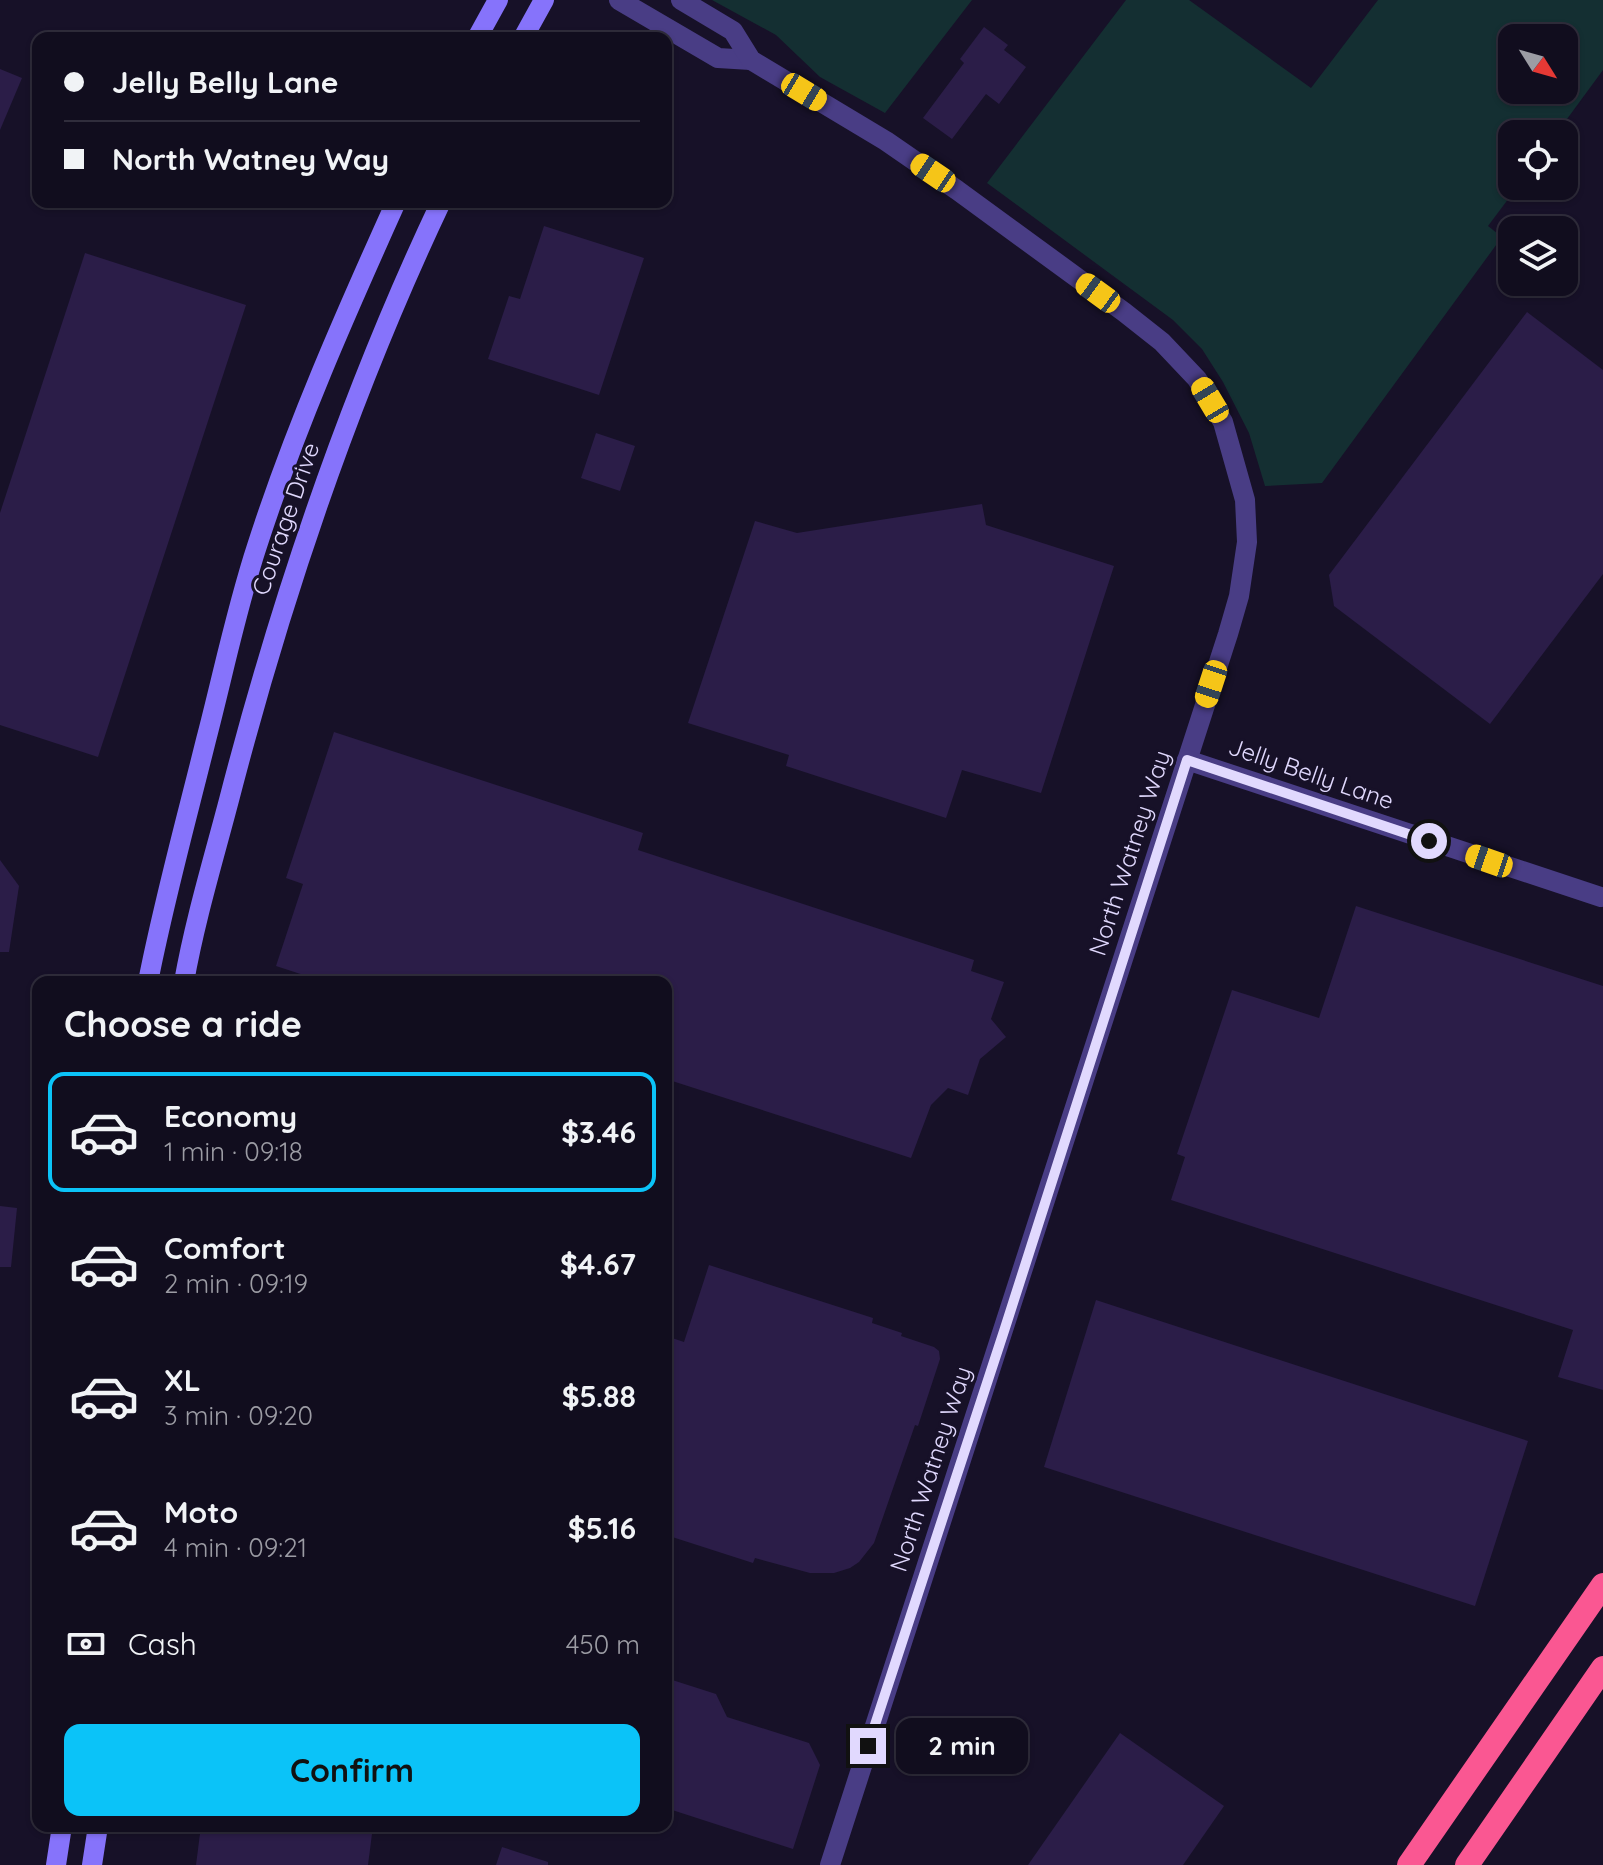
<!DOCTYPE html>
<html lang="en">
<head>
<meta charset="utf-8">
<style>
	body { margin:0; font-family:Quicksand,sans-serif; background:#1a1627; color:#f1f3f6; height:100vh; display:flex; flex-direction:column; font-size:30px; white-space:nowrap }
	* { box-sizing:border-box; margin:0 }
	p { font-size:26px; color:#9c9ca4 }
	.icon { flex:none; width:44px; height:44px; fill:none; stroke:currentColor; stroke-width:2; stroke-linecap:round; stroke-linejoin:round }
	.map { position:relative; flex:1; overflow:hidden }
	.details { position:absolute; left:32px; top:976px; width:640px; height:856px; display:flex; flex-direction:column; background:#110d1e; border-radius:16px; box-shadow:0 2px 6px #0004,0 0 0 2px #302d3c }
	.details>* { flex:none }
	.guide { position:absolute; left:32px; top:32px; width:640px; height:176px; border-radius:16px; box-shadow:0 2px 6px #0004,0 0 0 2px #302d3c; display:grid; align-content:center; height:176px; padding:0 32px; background:#110d1e }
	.needle { width:52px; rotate:127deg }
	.controls { position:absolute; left:1498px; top:24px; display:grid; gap:16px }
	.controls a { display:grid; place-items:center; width:80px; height:80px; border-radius:16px; background:#110d1e; box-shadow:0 2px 6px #0004,0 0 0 2px #302d3c; font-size:40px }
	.end { position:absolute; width:36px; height:36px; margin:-18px; border:10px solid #e1d9fe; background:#111; box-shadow:0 0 0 4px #111 }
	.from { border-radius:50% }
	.bubble { position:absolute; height:56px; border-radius:16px; background:#110d1e; box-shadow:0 2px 6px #0004,0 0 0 2px #302d3c; font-size:26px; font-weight:700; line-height:56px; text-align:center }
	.car { position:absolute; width:24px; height:48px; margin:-24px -12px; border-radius:10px; box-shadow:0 0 6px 2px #0007; background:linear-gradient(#f5c518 24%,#345 0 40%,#f5c518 0 76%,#345 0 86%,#f5c518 0) }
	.guide b { display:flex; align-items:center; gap:28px; height:76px; font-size:30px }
	.guide b+b { border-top:2px solid #302d3c }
	.guide i { width:20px; height:20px; background:#f1f3f6 }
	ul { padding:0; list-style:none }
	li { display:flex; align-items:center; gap:24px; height:120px; margin:0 16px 12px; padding:0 16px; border:4px solid transparent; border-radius:16px }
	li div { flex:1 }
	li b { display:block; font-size:30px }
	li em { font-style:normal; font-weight:700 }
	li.active { border-color:#0bc3f8 }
	li>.icon { width:72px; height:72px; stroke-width:1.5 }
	h2 { padding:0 32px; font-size:36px; line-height:96px }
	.pay { display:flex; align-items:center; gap:20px; height:88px; padding:0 32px; font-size:30px }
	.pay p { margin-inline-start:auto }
	.cta { display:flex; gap:16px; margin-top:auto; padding:16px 32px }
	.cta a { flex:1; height:92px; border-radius:16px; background:#0bc3f8; color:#111; font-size:32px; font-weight:700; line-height:92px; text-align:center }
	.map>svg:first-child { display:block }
</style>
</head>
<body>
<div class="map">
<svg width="1603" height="1865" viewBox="0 0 1603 1865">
	<rect width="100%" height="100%" fill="#171128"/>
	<!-- green -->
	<g fill="#142f32" fill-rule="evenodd">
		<polygon points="712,0 972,0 885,113 820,77 776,35"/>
		<path d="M1126,0H1189L1311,88L1378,0H1603V70L1556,134H1512V186H1518L1488,226L1502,237L1322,483L1265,486L1249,433L1223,382L1202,349L1173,320L987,183ZM1512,38H1564V90H1512Z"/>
	</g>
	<!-- building -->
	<g fill="#2b1d48">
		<polygon points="984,27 1008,45 1004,50 1026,67 999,104 986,94 952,139 923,118 964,63 960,59"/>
		<polygon points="0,69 22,78 0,130"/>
		<polygon points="544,226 644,258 599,395 488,359 509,296 520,299"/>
		<polygon points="85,253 246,305 98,757 0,725 0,513"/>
		<polygon points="1527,312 1603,370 1603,574 1490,724 1334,606 1329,575"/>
		<polygon points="596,433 635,446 620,491 581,478"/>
		<polygon points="982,504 986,525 1114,566 1041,793 962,770 946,818 786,766 789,755 688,723 755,521 797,533"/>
		<polygon points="334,732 643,833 638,850 974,960 971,971 1004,982 991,1019 1006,1037 980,1059 968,1095 948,1088 931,1105 911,1158 666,1079 666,982 325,982 276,966 303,884 286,878"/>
		<polygon points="0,860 19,886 9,952 0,952"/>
		<polygon points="1356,906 1603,986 1603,1390 1558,1377 1573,1330 1171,1200 1185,1157 1177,1154 1232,990 1319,1018"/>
		<polygon points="0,1206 17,1208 11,1267 0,1267"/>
		<polygon points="709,1265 873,1318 872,1323 902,1333 901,1336 934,1347 939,1351 940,1359 918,1426 915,1425 874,1543 859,1562 850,1568 834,1573 810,1573 755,1558 753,1563 666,1535 666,1336 684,1342"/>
		<polygon points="1096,1300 1528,1441 1475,1606 1044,1467"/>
		<polygon points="666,1678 716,1694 727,1717 809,1743 820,1765 793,1849 666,1808"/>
		<polygon points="1120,1733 1224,1806 1183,1865 1028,1865"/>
		<polygon points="201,1826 373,1826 368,1865 196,1865"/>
		<polygon points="502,1847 548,1862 548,1865 496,1865"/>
	</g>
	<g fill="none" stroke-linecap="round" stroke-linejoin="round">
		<!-- street -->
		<g stroke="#493d85" stroke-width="20">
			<polyline points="619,0 718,58 751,60"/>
			<polyline points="681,0 733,31 751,60 886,141 957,190 1124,312 1162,342 1197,379 1223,422 1245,500 1247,542 1239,596 1228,634 830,1865"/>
			<polyline points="1187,760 1601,897"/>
		</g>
		<!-- secondary -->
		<g stroke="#8673fb" stroke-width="20">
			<polyline points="477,38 498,0"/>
			<polyline points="523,38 544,0"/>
			<path d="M148,982C164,900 186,821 206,740C223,675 236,610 257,546C295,428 345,315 396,202"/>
			<path d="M184,982C195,920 213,861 229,800C282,595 350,394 441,202"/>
			<polyline points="56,1865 62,1826"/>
			<polyline points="92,1865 98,1826"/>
		</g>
		<!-- highway -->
		<g stroke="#fa5792" stroke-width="24">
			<polyline points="1409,1865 1603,1585"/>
			<polyline points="1467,1865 1603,1668"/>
		</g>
	</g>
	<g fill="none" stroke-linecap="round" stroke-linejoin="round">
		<!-- route -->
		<polyline stroke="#e1d9fe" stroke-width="10" points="868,1746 1005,1328 1187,760 1429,841"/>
	</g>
	<g text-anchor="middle" stroke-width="6" stroke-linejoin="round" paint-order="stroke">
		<!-- street labels -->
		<g font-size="24" fill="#e1d9fe" stroke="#171128">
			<text transform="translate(286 519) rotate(-71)" y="8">Courage Drive</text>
			<text transform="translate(1311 774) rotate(19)" y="8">Jelly Belly Lane</text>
			<text transform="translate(1130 853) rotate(-72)" y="8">North Watney Way</text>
			<text transform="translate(931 1469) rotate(-72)" y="8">North Watney Way</text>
		</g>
	</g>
</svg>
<div class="controls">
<a><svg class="needle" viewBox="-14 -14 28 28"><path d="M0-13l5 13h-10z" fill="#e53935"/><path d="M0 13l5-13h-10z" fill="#9c9ca4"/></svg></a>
<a><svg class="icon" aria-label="locate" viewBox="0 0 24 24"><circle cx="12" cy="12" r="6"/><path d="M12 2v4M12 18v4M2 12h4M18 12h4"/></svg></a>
<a><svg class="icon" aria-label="layers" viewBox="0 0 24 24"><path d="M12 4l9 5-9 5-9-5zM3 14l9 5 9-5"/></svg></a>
</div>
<i class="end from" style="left:1429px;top:841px"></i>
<i class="end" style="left:868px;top:1746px"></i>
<div class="bubble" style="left:896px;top:1718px;width:132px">2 min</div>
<i class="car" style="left:804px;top:92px;rotate:121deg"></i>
<i class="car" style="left:933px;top:173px;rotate:304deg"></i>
<i class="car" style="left:1098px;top:293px;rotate:306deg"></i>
<i class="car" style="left:1210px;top:400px;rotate:329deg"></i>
<i class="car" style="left:1211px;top:684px;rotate:198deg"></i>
<i class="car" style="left:1489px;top:861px;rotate:289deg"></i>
<div class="guide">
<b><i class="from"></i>Jelly Belly Lane</b>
<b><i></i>North Watney Way</b>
</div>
<section class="details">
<h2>Choose a ride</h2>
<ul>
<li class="active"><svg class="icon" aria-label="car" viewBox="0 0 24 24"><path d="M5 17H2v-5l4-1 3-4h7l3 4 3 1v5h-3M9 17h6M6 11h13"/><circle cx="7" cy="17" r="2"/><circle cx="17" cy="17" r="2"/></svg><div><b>Economy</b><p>1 min · 09:18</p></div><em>$3.46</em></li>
<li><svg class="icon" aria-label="car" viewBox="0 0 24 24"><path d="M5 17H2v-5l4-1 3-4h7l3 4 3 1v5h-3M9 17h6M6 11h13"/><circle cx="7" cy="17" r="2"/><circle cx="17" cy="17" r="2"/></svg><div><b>Comfort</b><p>2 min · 09:19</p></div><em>$4.67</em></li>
<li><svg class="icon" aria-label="car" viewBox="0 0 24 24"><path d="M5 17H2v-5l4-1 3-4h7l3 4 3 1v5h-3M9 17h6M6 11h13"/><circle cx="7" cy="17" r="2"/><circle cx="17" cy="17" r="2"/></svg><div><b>XL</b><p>3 min · 09:20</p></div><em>$5.88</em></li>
<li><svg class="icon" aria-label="car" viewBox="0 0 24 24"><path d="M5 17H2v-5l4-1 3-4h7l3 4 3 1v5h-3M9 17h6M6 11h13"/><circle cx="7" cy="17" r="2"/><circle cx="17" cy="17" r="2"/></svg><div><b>Moto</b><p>4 min · 09:21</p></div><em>$5.16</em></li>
</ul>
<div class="pay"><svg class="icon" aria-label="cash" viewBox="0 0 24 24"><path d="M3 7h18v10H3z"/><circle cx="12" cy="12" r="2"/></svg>Cash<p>450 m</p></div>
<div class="cta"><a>Confirm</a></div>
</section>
</div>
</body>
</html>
